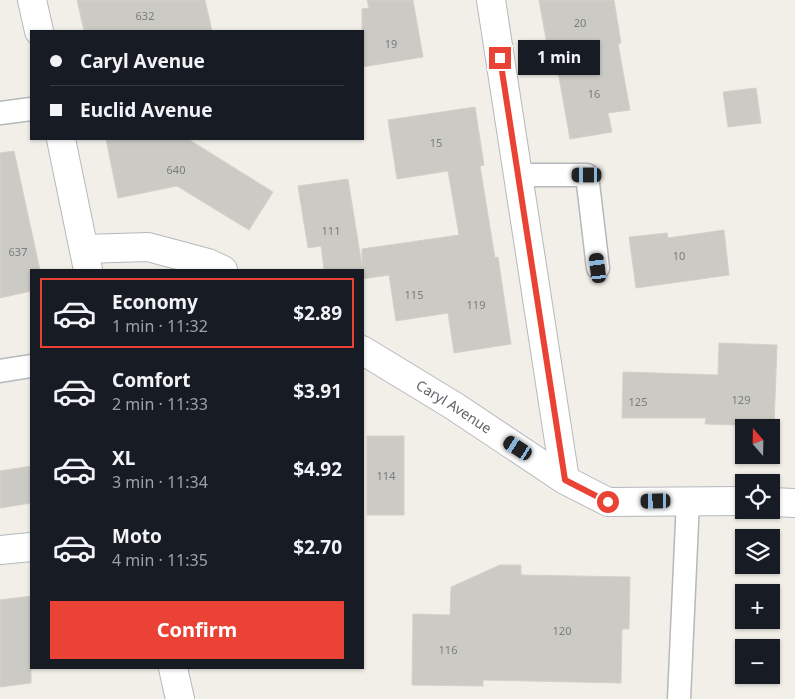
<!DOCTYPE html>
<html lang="en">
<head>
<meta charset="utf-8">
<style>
	body { margin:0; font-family:"Noto Sans",sans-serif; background:#20242c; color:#f1f3f6; height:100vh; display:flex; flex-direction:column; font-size:19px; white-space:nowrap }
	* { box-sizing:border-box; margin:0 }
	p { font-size:16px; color:#9ea1a6 }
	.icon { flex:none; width:28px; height:28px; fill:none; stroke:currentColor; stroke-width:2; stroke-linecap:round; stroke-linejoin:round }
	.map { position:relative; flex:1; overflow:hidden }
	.panel { position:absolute; left:30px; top:269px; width:334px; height:400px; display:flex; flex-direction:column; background:#171b24; border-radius:0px; box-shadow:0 1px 4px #0004 }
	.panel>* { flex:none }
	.guide { position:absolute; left:30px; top:30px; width:334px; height:110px; border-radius:0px; box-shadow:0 1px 4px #0004; display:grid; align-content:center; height:110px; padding:0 20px; background:#171b24 }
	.needle { width:32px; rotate:340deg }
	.fabs { position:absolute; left:735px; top:419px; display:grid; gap:10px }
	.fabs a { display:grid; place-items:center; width:45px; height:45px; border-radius:0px; background:#171b24; box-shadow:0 1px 4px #0004; font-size:25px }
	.end { position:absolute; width:22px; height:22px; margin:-11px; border:6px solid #ea4335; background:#fff; box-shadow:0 0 0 2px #fff }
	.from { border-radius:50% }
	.bubble { position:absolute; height:35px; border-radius:0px; background:#171b24; box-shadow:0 1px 4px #0004; font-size:16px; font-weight:700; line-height:35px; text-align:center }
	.car { position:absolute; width:15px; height:30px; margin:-15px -8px; border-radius:6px; box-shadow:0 0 4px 1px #0007; background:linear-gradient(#222 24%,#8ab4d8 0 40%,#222 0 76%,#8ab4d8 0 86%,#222 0) }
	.guide b { display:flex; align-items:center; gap:18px; height:48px; font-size:19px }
	.guide b+b { border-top:1px solid #363941 }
	.guide i { width:12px; height:12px; background:#f1f3f6 }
	ul { padding:9px 0 0; list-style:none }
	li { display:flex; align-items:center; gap:15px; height:70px; margin:0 10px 8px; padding:0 10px; border:2px solid transparent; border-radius:0px }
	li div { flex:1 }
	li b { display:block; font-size:19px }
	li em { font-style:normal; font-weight:700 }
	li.current { border-color:#ea4335 }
	li>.icon { width:45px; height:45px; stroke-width:1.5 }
	.action { display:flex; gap:10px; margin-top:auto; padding:10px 20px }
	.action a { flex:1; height:58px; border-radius:0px; background:#ea4335; color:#fff; font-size:20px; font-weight:700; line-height:58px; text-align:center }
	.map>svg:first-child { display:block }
</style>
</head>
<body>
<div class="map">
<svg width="795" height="699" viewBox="0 0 795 699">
	<rect width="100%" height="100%" fill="#f1efe8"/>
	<!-- building -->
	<g fill="#cccac5" stroke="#d6d1c6">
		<polygon points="77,0 205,0 212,31 84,31"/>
		<polygon points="367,0 413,0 423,57 362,67 362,9 369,8"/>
		<polygon points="539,0 614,0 621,43 618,44 630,110 608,113 612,132 570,139 555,55 549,56"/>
		<polygon points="756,88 761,123 728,127 723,92"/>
		<polygon points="475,107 484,165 480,166 495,258 498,257 511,344 454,353 448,313 396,321 389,275 362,279 362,270 324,270 321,246 308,248 298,186 348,179 362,266 362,249 459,235 448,171 397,179 388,120"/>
		<polygon points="106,139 188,139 273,192 249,230 177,186 118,198"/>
		<polygon points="14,151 40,270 31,270 31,291 0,298 0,153"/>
		<polygon points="724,230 729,275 636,288 629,237 667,233 668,238"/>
		<polygon points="719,343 777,345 774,426 705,424 706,418 622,418 623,372 718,375"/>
		<rect x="367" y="436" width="37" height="79"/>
		<polygon points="31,466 31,503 0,508 0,471"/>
		<polygon points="500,565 521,565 521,575 630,577 629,629 622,629 621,683 483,680 483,686 412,685 413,614 450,615 451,587"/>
		<polygon points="31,596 31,683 0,687 0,600"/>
	</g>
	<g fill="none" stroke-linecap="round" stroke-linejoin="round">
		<!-- lane casing -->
		<g stroke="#b5b8bc" stroke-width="25">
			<g id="lane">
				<polyline points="0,113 31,109"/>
				<polyline points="518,175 587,175 598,268"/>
				<polyline points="0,371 31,366"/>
				<polyline points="679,699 688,500"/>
			</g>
		</g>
		<!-- street casing -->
		<g stroke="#b5b8bc" stroke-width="30">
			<g id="street">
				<polyline points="491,0 565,480"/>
				<polyline points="84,249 148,247 208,263 223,270"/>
				<path id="s1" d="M362,350L454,406L565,480L608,502L744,501"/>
				<polyline points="771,502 795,503"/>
				<polyline points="173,668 180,699"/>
			</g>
		</g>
		<!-- secondary casing -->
		<g stroke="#b6babf" stroke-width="30">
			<g id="secondary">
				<polyline points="32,0 39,31"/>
				<polyline points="61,139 88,270"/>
				<polyline points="0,550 31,547"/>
			</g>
		</g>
		<!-- lane -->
		<use href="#lane" stroke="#fff" stroke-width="22"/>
		<!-- street -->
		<use href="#street" stroke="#fff" stroke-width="28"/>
		<!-- secondary -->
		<use href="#secondary" stroke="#fff" stroke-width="28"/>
	</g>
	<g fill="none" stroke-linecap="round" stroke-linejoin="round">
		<!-- route -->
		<polyline stroke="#ea4335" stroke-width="6" points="500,58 565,480 608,502"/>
	</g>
	<g text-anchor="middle" stroke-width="4" stroke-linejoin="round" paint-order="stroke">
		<!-- number labels -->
		<g font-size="11" fill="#7a7d7f">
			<text x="145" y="20">632</text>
			<text x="580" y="27">20</text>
			<text x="391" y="48">19</text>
			<text x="594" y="98">16</text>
			<text x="436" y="147">15</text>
			<text x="176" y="174">640</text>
			<text x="331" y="235">111</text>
			<text x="18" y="256">637</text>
			<text x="679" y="260">10</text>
			<text x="414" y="299">115</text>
			<text x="476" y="309">119</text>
			<text x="741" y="404">129</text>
			<text x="638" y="406">125</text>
			<text x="386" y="480">114</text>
			<text x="562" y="635">120</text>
			<text x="448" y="654">116</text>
		</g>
		<!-- street labels -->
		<g font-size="14" fill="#5f6368" stroke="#fff">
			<text dy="5" stroke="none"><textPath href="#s1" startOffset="108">Caryl Avenue</textPath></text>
		</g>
	</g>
</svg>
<div class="fabs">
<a><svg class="needle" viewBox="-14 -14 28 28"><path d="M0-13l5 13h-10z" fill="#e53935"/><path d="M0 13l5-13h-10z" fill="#9ea1a6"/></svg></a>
<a><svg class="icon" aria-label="locate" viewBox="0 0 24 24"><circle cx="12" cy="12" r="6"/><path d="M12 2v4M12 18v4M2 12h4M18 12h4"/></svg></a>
<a><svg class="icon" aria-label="layers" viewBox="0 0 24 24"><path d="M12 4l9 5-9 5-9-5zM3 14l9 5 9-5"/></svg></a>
<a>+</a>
<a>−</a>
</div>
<i class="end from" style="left:608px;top:502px"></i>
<i class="end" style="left:500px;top:58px"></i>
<div class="bubble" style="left:518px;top:40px;width:82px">1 min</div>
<i class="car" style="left:587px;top:175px;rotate:270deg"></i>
<i class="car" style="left:598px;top:268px;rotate:353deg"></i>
<i class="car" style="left:518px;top:448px;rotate:303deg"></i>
<i class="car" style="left:656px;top:501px;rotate:269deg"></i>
<div class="guide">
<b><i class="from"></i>Caryl Avenue</b>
<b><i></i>Euclid Avenue</b>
</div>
<section class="panel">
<ul>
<li class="current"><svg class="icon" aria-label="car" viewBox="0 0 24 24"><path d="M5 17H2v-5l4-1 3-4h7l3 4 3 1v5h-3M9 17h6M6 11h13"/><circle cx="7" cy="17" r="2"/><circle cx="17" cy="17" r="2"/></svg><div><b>Economy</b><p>1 min · 11:32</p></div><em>$2.89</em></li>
<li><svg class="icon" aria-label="car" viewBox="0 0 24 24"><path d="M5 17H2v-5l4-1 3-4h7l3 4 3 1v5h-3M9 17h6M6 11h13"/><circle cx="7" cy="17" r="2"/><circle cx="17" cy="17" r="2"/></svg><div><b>Comfort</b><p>2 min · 11:33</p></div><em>$3.91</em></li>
<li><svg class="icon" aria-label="car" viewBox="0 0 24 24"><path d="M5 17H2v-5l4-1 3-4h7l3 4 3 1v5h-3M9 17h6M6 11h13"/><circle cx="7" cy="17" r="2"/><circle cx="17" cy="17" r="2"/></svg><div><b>XL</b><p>3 min · 11:34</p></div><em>$4.92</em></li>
<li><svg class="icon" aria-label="car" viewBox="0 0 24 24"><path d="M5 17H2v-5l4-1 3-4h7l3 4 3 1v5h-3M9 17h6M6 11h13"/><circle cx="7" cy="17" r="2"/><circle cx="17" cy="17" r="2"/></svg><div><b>Moto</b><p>4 min · 11:35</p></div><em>$2.70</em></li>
</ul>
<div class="action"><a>Confirm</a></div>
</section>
</div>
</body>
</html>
